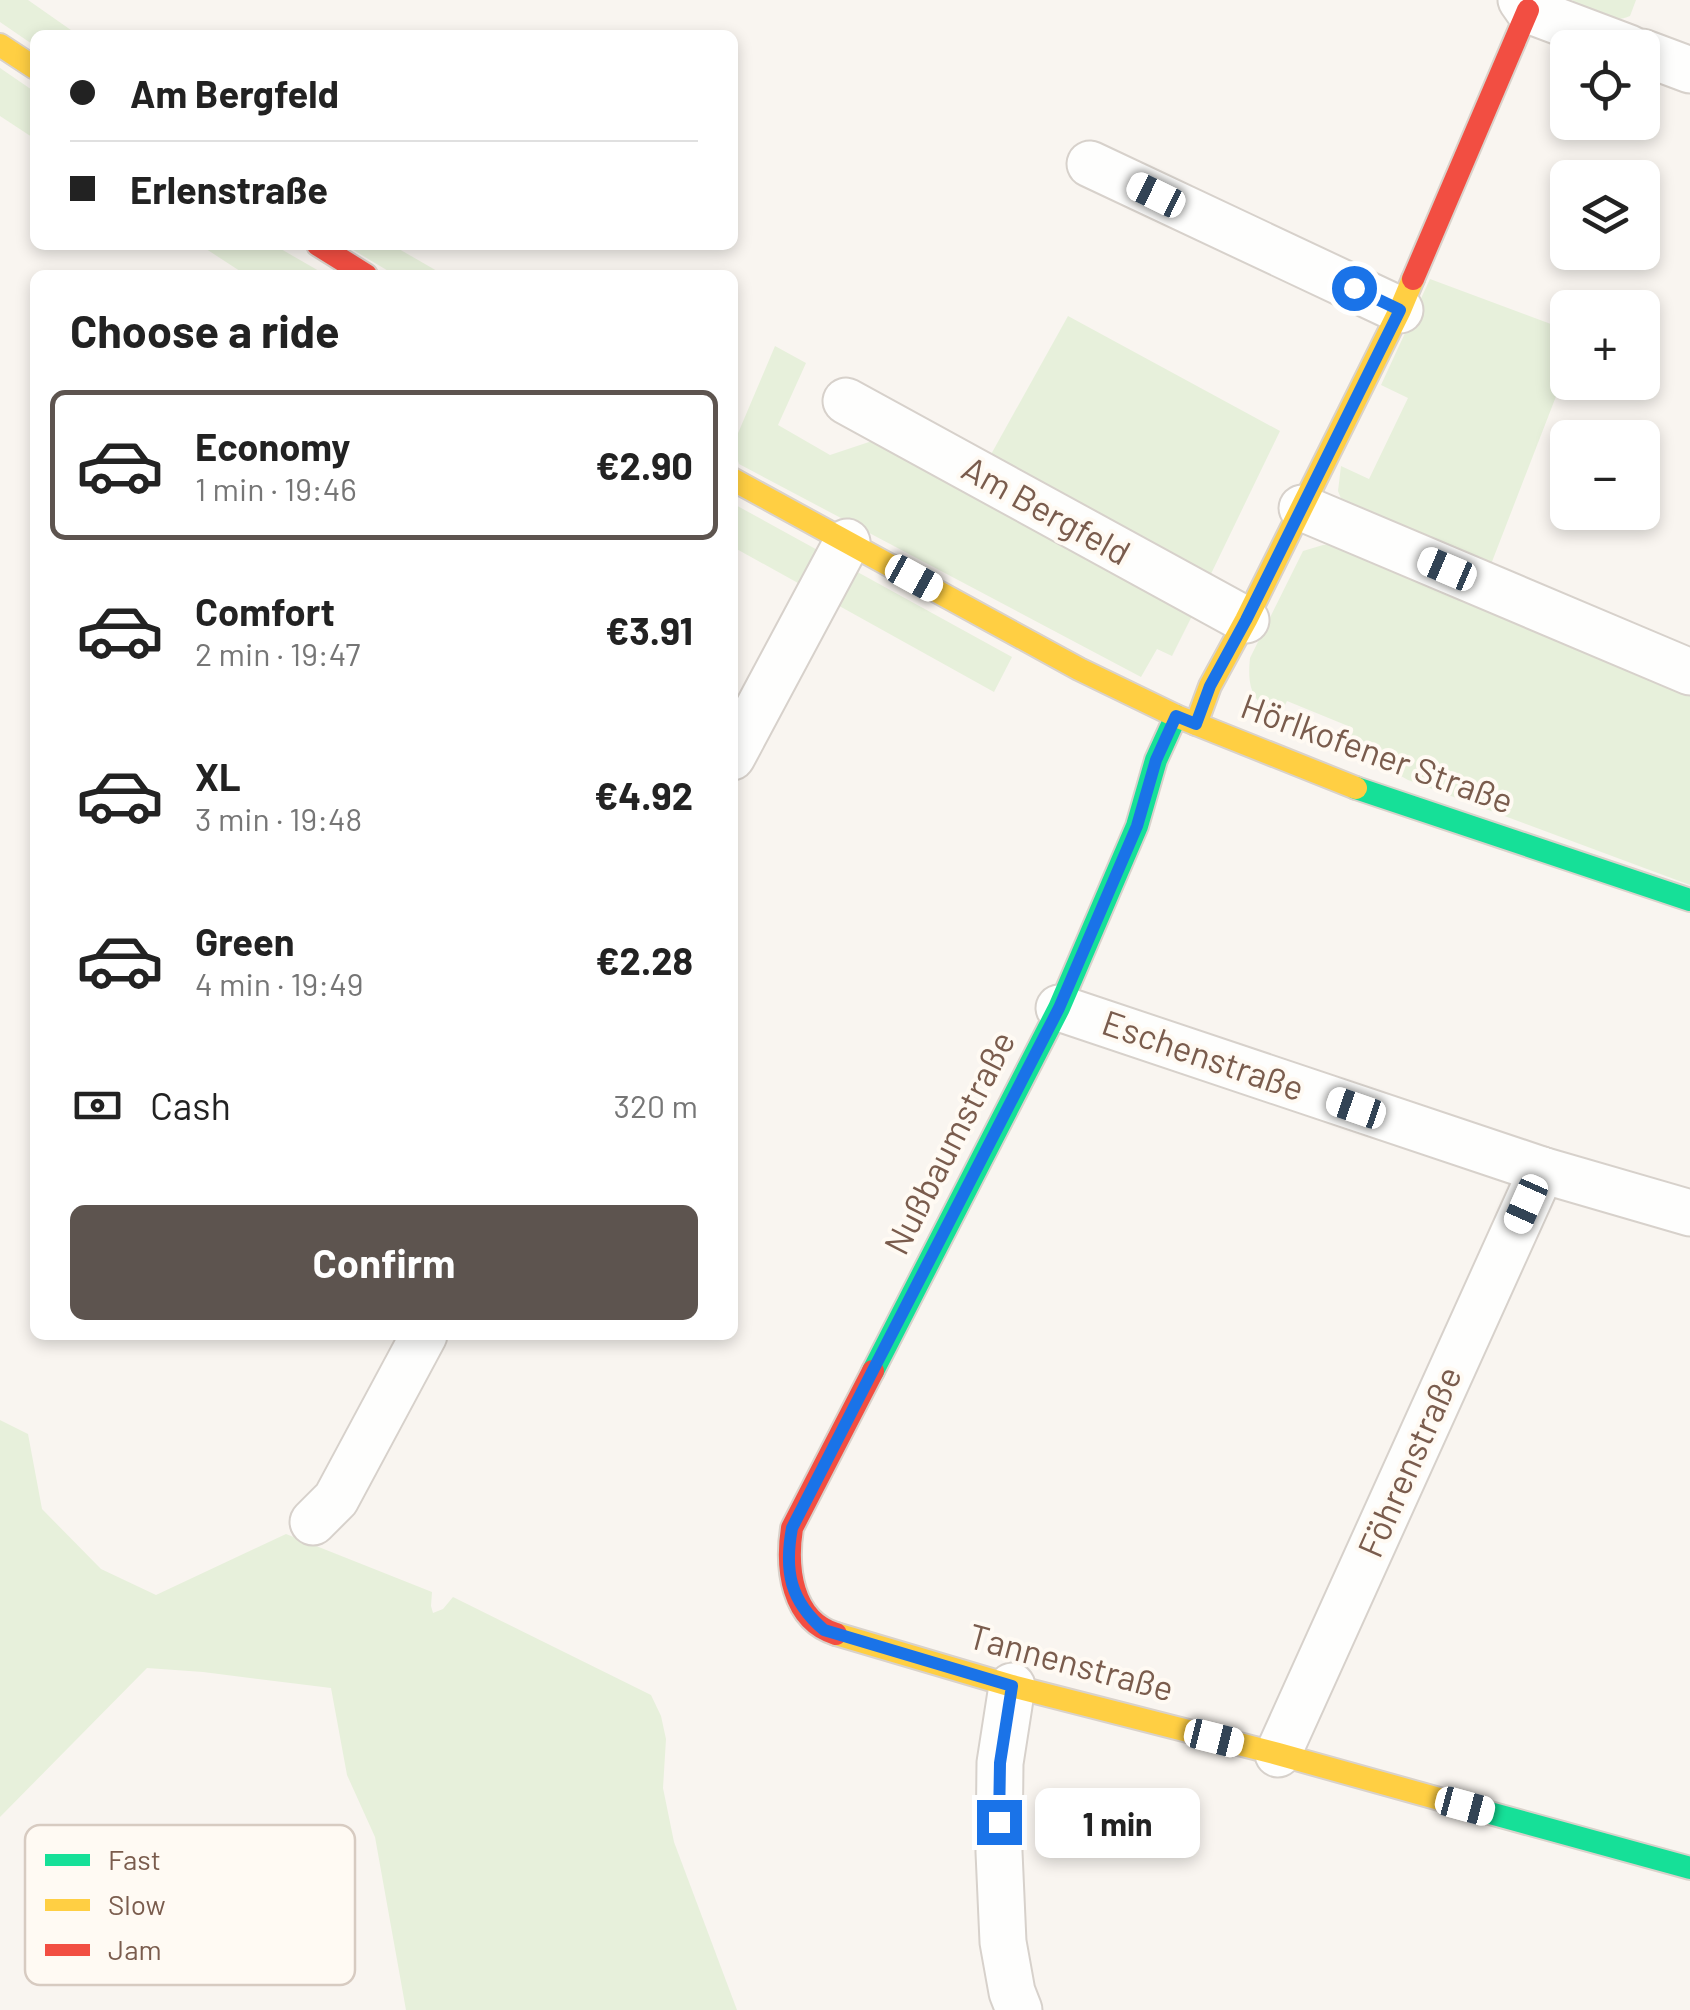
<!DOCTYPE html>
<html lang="en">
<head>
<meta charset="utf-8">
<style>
	body { margin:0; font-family:Barlow,sans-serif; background:#f2f2f2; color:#222; height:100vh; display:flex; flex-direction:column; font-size:38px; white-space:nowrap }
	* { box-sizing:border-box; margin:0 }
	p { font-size:32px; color:#767676 }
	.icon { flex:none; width:55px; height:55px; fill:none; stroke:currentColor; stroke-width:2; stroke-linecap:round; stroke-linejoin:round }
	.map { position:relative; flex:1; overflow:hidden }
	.side { position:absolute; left:30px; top:270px; width:708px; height:1070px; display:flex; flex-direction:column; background:#fff; border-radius:15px; box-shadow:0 5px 15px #0003 }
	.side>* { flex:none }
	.banner { position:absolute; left:30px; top:30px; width:708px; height:220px; border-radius:15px; box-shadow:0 5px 15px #0003; display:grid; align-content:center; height:220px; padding:0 40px; background:#fff }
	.tools { position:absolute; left:1550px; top:30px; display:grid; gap:20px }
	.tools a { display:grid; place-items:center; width:110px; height:110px; border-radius:15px; background:#fff; box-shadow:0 5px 15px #0003; font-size:50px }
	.end { position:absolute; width:45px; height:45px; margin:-22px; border:12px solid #1a73e8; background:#fff; box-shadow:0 0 0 5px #fff }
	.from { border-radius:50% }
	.bubble { position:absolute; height:70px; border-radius:15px; background:#fff; box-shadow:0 5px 15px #0003; font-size:32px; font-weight:700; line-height:70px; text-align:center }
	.car { position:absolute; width:30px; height:60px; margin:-30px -15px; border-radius:12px; box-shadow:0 0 8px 2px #0007; background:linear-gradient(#fff 24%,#345 0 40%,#fff 0 76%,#345 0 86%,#fff 0) }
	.banner b { display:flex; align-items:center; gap:35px; height:95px; font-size:38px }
	.banner b+b { border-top:2px solid #e0e0e0 }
	.banner i { width:25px; height:25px; background:#222 }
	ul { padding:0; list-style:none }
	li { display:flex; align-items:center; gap:30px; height:150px; margin:0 20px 15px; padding:0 20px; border:5px solid transparent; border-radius:15px }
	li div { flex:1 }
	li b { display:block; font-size:38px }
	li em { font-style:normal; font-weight:700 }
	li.current { border-color:#5d544f }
	li>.icon { width:90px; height:90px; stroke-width:1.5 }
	h2 { padding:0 40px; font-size:45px; line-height:120px }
	.pay { display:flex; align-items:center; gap:25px; height:110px; padding:0 40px; font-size:38px }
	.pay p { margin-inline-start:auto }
	.cta { display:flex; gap:20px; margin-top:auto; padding:20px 40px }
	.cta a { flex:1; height:115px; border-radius:15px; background:#5d544f; color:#fff; font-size:40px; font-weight:700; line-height:115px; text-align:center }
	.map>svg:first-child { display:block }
</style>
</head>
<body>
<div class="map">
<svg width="1690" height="2010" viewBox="0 0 1690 2010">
	<rect width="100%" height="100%" fill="#f9f5f0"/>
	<!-- green -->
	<g fill="#e7f0db">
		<polygon points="0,0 28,0 78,35 35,35 35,46 0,22"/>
		<path d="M1572,0H1636L1630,16C1612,25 1587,12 1572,0Z"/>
		<polygon points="0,68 35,92 35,139 0,116"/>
		<polygon points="200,245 274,245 326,275 246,275"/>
		<polygon points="345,245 392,245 444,275 395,275"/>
		<polygon points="1430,279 1567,330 1567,368 1488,572 1342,501 1338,491 1341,466 1369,479 1408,398 1381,385"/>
		<polygon points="1068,316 1280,431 1209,578 989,458"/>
		<polygon points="775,346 806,363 778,425 830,455 884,437 1195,610 1172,656 1157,649 1141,677 739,464 733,445"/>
		<polygon points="732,503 1012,657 994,692 733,547"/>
		<path d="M1344,543L1690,689V885L1408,780L1345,745L1353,728L1287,701L1279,717C1252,702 1247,688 1250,658L1303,551L1323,545Z"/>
		<polygon points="0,1420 28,1434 42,1509 101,1569 156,1595 286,1534 432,1592 431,1606 433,1613 443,1609 453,1597 651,1695 661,1716 666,1739 663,1788 674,1842 737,2010 406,2010 375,1837 347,1775 331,1688 203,1672 147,1668 0,1817"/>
	</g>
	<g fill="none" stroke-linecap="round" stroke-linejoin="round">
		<!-- street casing -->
		<g stroke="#d7d1cb" stroke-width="49">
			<g id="street">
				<polyline points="1521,0 1528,10 1629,48"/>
				<polyline points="1642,52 1690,70"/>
				<polyline points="1090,164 1400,310"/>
				<polyline points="846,401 1246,620"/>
				<polyline points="1302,508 1690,672"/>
				<polyline points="732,757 847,542"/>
				<polyline points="1059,1008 1542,1170 1690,1213"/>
				<polyline points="313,1522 336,1499 424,1335"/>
				<polyline points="1012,1686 1000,1763 999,1852 1003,1942 1012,1992 1019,2010"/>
				<polyline points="1278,1754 1542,1170"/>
			</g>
		</g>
		<!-- fast casing -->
		<g stroke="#d9d2cb" stroke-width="26">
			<g id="fast">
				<polyline points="1356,788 1690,900"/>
				<polyline points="873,1371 1059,1008 1137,826 1156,760 1176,716"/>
				<polyline points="1468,1807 1690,1868"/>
			</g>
		</g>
		<!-- slow casing -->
		<g stroke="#d9d2cb" stroke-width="26">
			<g id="slow">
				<polyline points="0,45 35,68"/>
				<polyline points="732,479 1079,669 1176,716 1356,788"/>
				<polyline points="1196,724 1210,686 1246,620 1400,310 1413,279"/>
				<polyline points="836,1634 1012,1686 1278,1754 1468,1807"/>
			</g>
		</g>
		<!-- jam casing -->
		<g stroke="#d9d2cb" stroke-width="26">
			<g id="jam">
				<polyline points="318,245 366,275"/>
				<polyline points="1413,279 1528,10"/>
				<path d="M836,1634C791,1620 786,1567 792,1528L873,1371"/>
			</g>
		</g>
		<!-- street -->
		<use href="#street" stroke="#fefefd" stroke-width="45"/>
		<!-- fast -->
		<use href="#fast" stroke="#16e098" stroke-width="22"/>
		<!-- slow -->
		<use href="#slow" stroke="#ffcf43" stroke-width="22"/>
		<!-- jam -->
		<use href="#jam" stroke="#f24e42" stroke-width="22"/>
	</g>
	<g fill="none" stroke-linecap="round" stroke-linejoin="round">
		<!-- route -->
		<path stroke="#1a73e8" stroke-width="12" d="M999,1822L1000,1763L1012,1686L824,1630C790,1601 784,1571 792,1528L1059,1008L1137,826L1156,760L1176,716L1196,724L1210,686L1246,620L1400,310L1354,288"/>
	</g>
	<g text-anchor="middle" stroke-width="8" stroke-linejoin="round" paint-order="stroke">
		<!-- street labels -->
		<g font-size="35" fill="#7a5c4d" stroke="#fffaf3">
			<text transform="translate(1046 511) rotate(29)" y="12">Am Bergfeld</text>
			<text transform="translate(1377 754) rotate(20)" y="12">Hörlkofener Straße</text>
			<text transform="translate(1203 1056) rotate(19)" y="12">Eschenstraße</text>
			<text transform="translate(950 1143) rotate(-63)" y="12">Nußbaumstraße</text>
			<text transform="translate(1410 1462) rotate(-66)" y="12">Föhrenstraße</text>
			<text transform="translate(1071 1663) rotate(15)" y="12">Tannenstraße</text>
		</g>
	</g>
	<!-- legend -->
	<rect x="25" y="1825" width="330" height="160" rx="15" fill="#fffaf3" stroke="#d7cbc1" stroke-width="2.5"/>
	<rect x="45" y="1854" width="45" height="12" fill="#16e098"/>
	<rect x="45" y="1899" width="45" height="12" fill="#ffcf43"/>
	<rect x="45" y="1944" width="45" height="12" fill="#f24e42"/>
	<g font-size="28" fill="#7a5c4d">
		<text x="108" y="1870">Fast</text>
		<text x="108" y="1915">Slow</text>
		<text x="108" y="1960">Jam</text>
	</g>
</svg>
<div class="tools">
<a><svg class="icon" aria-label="locate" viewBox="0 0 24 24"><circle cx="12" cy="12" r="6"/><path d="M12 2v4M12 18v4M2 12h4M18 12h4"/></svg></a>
<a><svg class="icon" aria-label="layers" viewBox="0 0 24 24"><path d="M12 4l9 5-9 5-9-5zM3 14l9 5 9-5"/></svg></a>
<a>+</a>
<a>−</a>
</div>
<i class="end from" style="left:1354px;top:288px"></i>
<i class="end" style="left:999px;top:1822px"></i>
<div class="bubble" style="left:1035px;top:1788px;width:165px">1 min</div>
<i class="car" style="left:1156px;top:195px;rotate:296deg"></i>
<i class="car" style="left:1447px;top:569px;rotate:293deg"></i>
<i class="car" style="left:914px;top:578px;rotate:119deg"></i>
<i class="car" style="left:1356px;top:1108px;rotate:289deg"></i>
<i class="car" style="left:1526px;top:1204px;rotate:204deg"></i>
<i class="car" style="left:1214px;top:1738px;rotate:104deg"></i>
<i class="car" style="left:1465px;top:1806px;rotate:105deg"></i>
<div class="banner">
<b><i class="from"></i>Am Bergfeld</b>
<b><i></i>Erlenstraße</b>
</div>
<section class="side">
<h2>Choose a ride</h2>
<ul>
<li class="current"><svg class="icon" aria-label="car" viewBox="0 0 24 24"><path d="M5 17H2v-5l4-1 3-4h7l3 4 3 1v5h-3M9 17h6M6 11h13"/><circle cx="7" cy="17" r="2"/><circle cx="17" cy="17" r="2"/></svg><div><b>Economy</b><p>1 min · 19:46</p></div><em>€2.90</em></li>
<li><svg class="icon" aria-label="car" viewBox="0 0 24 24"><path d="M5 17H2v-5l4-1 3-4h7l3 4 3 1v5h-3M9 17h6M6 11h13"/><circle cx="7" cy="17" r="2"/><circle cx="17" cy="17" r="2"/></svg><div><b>Comfort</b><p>2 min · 19:47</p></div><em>€3.91</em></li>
<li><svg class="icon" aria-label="car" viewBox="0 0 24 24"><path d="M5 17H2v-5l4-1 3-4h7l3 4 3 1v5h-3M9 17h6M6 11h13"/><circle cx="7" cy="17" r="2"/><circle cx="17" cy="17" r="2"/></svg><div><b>XL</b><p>3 min · 19:48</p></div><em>€4.92</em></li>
<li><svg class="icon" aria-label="car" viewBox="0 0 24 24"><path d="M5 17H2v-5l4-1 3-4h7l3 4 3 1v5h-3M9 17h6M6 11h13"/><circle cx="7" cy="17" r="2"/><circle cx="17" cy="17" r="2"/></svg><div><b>Green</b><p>4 min · 19:49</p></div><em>€2.28</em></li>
</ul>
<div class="pay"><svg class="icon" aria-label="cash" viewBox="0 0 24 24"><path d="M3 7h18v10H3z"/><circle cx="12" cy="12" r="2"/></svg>Cash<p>320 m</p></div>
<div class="cta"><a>Confirm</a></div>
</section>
</div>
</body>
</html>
